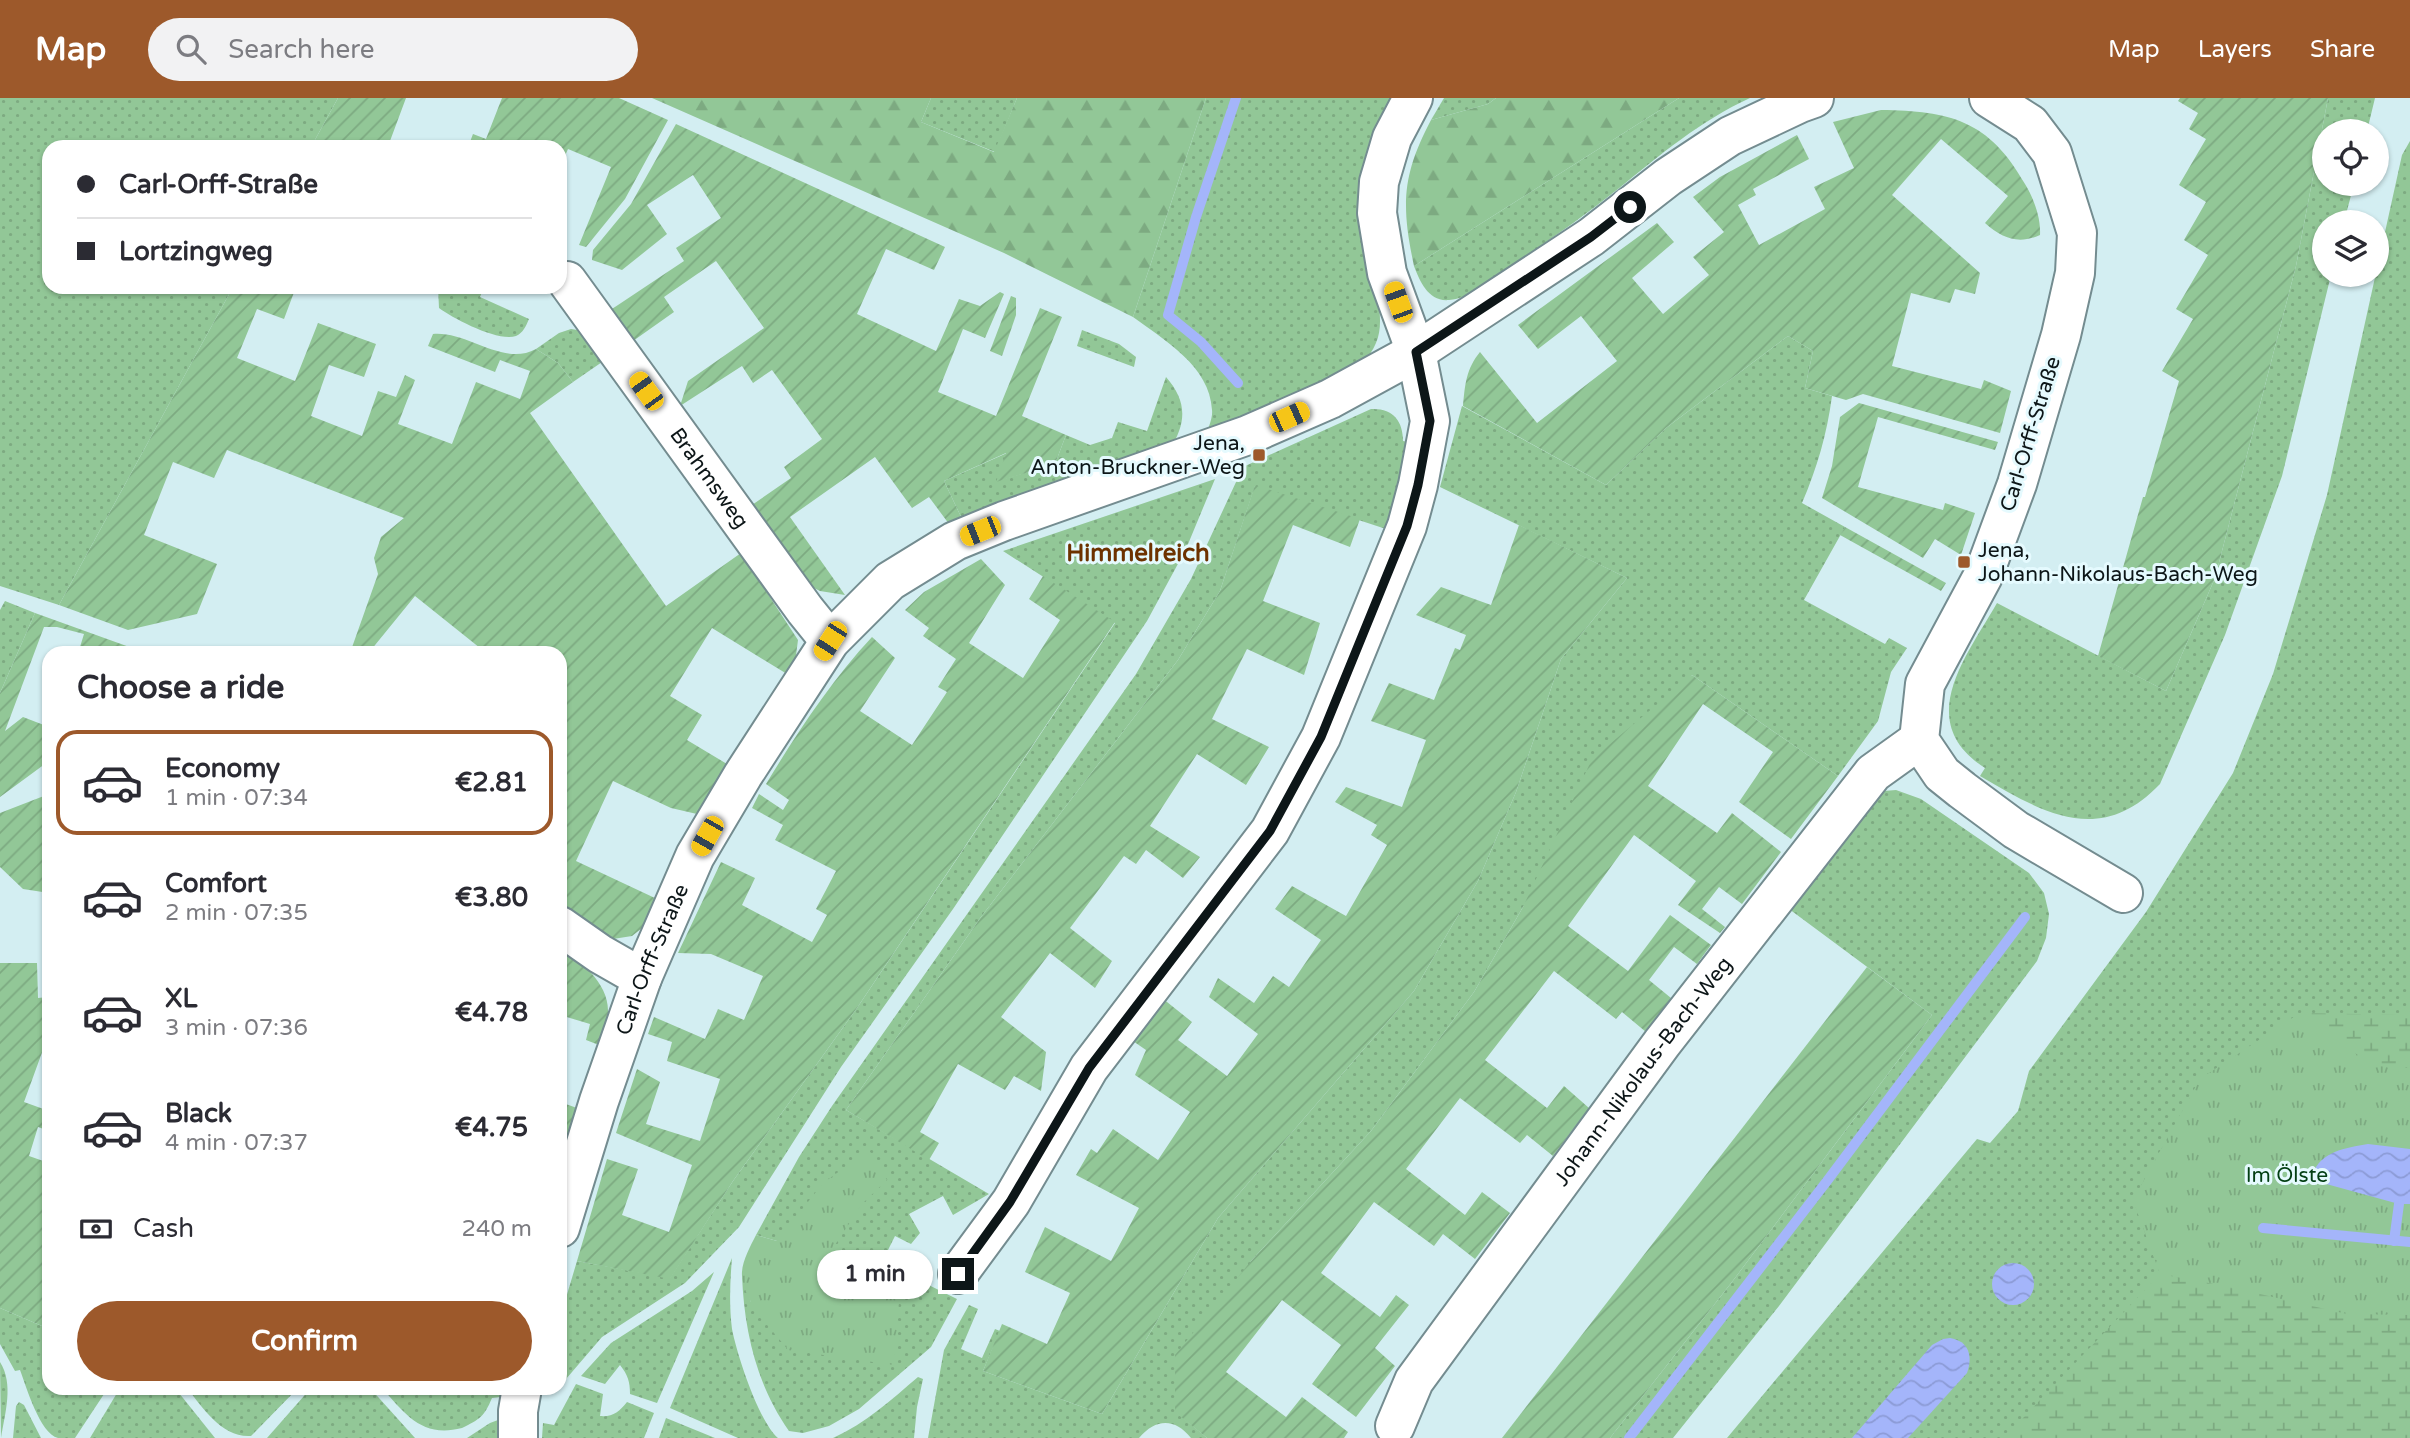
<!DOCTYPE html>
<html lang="en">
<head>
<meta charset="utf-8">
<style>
	body { margin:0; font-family:"Varela Round",sans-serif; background:#f2f2f3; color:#2b2b33; height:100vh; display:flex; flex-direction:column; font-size:26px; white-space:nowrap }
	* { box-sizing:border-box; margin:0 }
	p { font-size:23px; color:#7c7c81 }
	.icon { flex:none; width:38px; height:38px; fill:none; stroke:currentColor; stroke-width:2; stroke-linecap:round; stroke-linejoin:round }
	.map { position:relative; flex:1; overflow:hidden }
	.drawer { position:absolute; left:42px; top:548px; width:525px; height:749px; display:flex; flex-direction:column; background:#fff; border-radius:21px; box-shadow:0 2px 5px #0004 }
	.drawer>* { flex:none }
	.banner { position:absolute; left:42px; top:42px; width:525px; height:154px; border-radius:21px; box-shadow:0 2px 5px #0004; display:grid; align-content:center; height:154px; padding:0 35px; background:#fff }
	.fabs { position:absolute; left:2312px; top:21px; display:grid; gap:14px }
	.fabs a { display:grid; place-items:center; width:77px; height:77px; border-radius:50%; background:#fff; box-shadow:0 2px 5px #0004; font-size:35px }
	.end { position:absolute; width:32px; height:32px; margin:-16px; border:9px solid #0d1618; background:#fff; box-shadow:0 0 0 4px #fff }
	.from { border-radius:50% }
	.bubble { position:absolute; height:49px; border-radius:24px; background:#fff; box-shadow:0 2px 5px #0004; font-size:23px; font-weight:700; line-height:49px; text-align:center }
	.car { position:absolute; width:21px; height:42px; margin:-21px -10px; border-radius:9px; box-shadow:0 0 5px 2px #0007; background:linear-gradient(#f5c518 24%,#345 0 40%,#f5c518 0 76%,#345 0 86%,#f5c518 0) }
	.banner b { display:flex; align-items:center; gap:24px; height:66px; font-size:26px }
	.banner b+b { border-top:2px solid #e1e1e2 }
	.banner i { width:18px; height:18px; background:#2b2b33 }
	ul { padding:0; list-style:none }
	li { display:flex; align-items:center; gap:21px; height:105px; margin:0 14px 10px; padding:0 21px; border:4px solid transparent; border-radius:21px }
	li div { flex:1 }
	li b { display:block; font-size:26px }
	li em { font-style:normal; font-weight:700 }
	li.current { border-color:#9d592b }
	li>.icon { width:63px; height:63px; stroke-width:1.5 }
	h2 { padding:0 35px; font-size:32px; line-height:84px }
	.pay { display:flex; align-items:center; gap:18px; height:77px; padding:0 35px; font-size:26px }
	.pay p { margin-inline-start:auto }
	.button { display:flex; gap:14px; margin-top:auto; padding:14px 35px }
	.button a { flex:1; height:80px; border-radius:42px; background:#9d592b; color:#fff; font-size:28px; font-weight:700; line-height:80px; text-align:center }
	header { display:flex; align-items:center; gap:42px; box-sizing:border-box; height:98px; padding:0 35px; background:#9d592b; color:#fff }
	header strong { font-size:33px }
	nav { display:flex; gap:38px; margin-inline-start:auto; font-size:24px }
	.search { width:490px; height:63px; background:#f2f2f3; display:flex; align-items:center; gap:18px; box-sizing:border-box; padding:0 24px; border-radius:38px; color:#7c7c81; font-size:26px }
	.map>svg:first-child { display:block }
</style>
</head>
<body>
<header>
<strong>Map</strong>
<div class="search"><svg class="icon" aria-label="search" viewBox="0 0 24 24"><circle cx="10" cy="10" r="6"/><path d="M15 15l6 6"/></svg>Search here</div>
<nav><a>Map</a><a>Layers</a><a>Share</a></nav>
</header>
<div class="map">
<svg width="2410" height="1340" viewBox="0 0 2410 1340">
	<defs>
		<pattern id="grass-dots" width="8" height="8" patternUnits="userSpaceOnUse" patternTransform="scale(1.75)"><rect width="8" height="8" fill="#92c797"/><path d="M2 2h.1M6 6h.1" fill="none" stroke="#7daa81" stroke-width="1.8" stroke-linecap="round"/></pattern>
		<pattern id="forest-firs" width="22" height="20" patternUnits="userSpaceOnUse" patternTransform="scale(1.75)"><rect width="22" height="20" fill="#92c797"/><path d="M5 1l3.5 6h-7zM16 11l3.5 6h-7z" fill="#7daa81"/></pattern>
		<pattern id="wetland-marsh" width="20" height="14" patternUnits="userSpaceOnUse" patternTransform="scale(1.75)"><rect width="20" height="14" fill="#92c797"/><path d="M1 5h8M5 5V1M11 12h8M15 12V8" fill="none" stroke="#7daa81"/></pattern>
		<pattern id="park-tufts" width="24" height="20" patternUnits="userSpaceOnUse" patternTransform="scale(1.75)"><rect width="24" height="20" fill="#92c797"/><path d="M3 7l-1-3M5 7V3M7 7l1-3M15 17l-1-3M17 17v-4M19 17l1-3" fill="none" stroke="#7daa81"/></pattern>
		<pattern id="garden-furrows" width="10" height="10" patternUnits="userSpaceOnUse" patternTransform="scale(1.75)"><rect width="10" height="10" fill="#92c797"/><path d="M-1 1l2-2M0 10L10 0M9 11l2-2" fill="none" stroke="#7daa81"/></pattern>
		<pattern id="water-waves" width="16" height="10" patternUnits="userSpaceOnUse" patternTransform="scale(1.75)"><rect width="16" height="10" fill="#a4b5fa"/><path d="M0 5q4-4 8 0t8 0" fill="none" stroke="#8c9bd6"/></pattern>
	</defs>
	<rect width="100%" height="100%" fill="#d3eef2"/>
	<!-- grass -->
	<g fill="url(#grass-dots)">
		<polygon points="0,0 338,0 311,49 49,49 49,189 233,189 59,507 0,488"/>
		<polygon points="931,0 1017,0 995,54 921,24"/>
		<path d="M1206,0H1396L1379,208C1382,233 1379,247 1362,266L1205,339C1208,331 1213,320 1212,312C1210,268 1164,242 1133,219Z"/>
		<polygon points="1444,0 1496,0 1488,6 1431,22"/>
		<path d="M1679,0H1750C1700,23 1660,57 1618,91C1583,119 1547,144 1509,169C1492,181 1470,201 1449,202C1429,204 1420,184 1414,168Z"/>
		<path d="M2328,0H2375L2367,33H2324V86H2354L2344,124H2324V177H2331L2282,378L2225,537L2160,686C2100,749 2043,715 1980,678L1985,670C1913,624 1966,559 1997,505L2166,593L2215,480L2296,168Z"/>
		<polygon points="2410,43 2410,1340 1727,1340 1977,1041 1990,1045 2018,1013 2029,973 2146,814 2233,675 2273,576 2327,397 2402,57"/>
		<path d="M438,189H484L480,199L529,221C526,228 523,235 516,238C498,244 454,221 439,210Z"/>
		<polygon points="571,231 584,233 605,262 573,284 558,265 536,251 559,235"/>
		<polygon points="1082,232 1119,246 1136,259 1134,269 1077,248"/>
		<path d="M1788,238L1813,253L1805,290L1832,298C1827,336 1817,370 1802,405L1845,429L1804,502L1885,546L1889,540L1907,550L1891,574L1878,623L1838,678L1692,577L1523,809L1474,894L1371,1033L1251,1163L1175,1313L1207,1340H1191C1175,1320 1156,1320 1139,1340H928L944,1252L969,1207L978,1211L961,1251L982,1260L995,1231L1000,1233L983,1273L1102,1316L1218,1120L1414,893L1478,783L1516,694L1561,561L1627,480L1440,389L1462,308L1606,387L1666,330Z"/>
		<path d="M1166,279C1187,303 1187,324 1170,351L963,423L944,383L1007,355L997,383L1055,366L1066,337L1090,347L1112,340L1118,324L1147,333Z"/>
		<path d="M1371,311C1393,310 1403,323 1403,343L1408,344L1405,381L1386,431L1255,388L1220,493L1178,562L981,819L846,1012L989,1096L953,1117L943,1098L909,1116L920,1135L911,1146L895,1138L882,1164L957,1201L931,1249L859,1311L829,1328L803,1335L789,1333C757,1288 744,1233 742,1177L751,1204L777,1143L756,1137L799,1059L832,1008L1136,576L1191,481L1243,369Z"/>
		<polygon points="1215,381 1186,451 1147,523 953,811 841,969 739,1129 685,1185 602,1239 560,1288 560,1220 577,1163 670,1180 733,1083 857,910 1115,525 1003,453"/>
		<polygon points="5,503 35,515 0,595 0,512"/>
		<polygon points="1896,692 1921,701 2029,775 2044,795 2049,816 2046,840 2037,863 1779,1208 1673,1340 1610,1340 1735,1180 1932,917 1785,808 1872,699 1884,693"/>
		<path d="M732,1160C730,1184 729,1207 732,1231C737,1257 759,1324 778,1340H738L670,1310Z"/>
		<path d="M714,1174L657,1305L630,1296C630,1284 628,1277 620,1267L605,1286L581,1278L611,1245L692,1193Z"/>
		<path d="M0,1210L49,1231V1290H108L75,1340C70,1340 63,1340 58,1340C40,1336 26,1288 20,1272L15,1273L0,1246Z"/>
		<path d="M0,1264C14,1286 5,1315 1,1340Z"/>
		<path d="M918,1279L923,1281L917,1309L914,1340H833C866,1325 891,1302 918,1279Z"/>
		<path d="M576,1286L603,1296L600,1318C613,1319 619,1314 627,1304L654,1315L644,1340H542L543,1325L554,1327Z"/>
		<polygon points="120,1290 175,1290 215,1340 90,1340"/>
		<path d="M187,1290H298L251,1338C222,1340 203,1310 187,1290Z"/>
		<polygon points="311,1290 370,1290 415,1340 267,1340"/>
		<path d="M382,1290H501V1299L492,1300C484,1319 480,1321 462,1330C422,1340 406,1317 382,1290Z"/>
		<polygon points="19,1304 24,1307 41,1340 13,1340 16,1308"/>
		<polygon points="666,1320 715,1340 659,1340"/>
		<polygon points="498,1322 497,1340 467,1340 490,1325"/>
	</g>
	<!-- forest -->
	<g fill="url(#forest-firs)">
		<polygon points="652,0 931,0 921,24 994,54 1017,0 1206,0 1133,219 1004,155"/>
		<path d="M1496,0H1679L1414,168C1401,107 1402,77 1431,22L1488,6Z"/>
	</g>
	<!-- wetland -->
	<polygon fill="url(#wetland-marsh)" points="2300,915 2410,917 2410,1340 2004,1340 2160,1176 2133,1102 2200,981"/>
	<!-- park -->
	<g fill="url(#park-tufts)">
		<polygon points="2300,915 2373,968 2410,970 2410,1217 2347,1216 2230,1189 2160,1176 2133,1102 2200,981"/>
		<path d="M869,1052L887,1082L862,1106L833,1150L844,1182L899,1203L894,1267L788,1252C772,1231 745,1207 742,1178C741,1165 750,1149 756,1137L777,1143L823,1085Z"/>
	</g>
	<!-- garden -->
	<g fill="url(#garden-furrows)">
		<polygon points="338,0 406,0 390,43 404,49 311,49"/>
		<polygon points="502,0 619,0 668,22 625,101 586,149 579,147 611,69 568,51 560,69 560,49 468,49 473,36 486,41"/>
		<polygon points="2180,0 2328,0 2296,168 2215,480 2166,593 2098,558 2143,399 2145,399 2179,283 2162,273 2193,221 2176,211 2208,157 2184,142 2206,104 2179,87 2206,41 2189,31 2198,15 2178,3"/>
		<path d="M1881,12C1950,13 1989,22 2025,86C2034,101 2041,120 2040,137C2018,147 2002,140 1985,125L2008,98L1941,41L1892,97L1980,175L1975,196L1955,191L1950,205L1911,195L1892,268L1981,291L1984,282L2011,293L2000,335L1863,296L1846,302L1805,290L1813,253L1788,238L1666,330L1606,387L1463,308C1465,287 1466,271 1480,254L1537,325L1617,263L1581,218L1538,251L1518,227L1657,125L1674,144L1632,180L1663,216L1709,177L1693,159L1724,134L1693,99L1720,79L1797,37L1809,61L1753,91L1756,97L1738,107L1759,147L1825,111L1814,89L1854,70L1833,24Z"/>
		<polygon points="676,26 945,149 934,172 886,151 857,216 936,253 959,201 980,208 1000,194 1004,196 985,240 963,231 938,294 996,318 1040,210 1062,219 1022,318 1066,337 1055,366 996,384 1006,355 944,383 963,423 952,430 929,399 912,410 875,359 790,419 845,497 820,493 804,485 749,409 791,380 784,369 822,341 772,272 753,285 742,268 680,308 688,283 764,230 716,163 664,199 674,214 633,243 612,211 684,163 676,150 721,120 693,77 647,107 667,136 622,172 592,162 593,152 631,106"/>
		<path d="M233,189H296L284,221L257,211L237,260L295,283L318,225L376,246L364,279L329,267L311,318L362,338L378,293L396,299L405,277L415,282L398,326L452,346L476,284L520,301L530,273L500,262L495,274L428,248L433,236C468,233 503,269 536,251L558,265L573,284L530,315L666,508L741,455L798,542L795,565L787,576L712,530L670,598L702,617L687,642L727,666L697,716L671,710L613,683L576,763L657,801L646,827L632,838L613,841L595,835L560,810V555H477L480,550L415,498L371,552L373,555H350L378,476L374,460L381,439L404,420L227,352L214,380L173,364L144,437L217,466L197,516L128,532L59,507Z"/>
		<polygon points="1011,198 1016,200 1016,217 1002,258 990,253"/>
		<polygon points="1859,305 1998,344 1995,352 1878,319 1858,389 1943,412 1945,405 1975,415 1961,457 1935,441 1923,460 1822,400 1832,368 1840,319"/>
		<polygon points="1255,387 1360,421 1350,449 1293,427 1263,503 1320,525 1304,577 1247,551 1212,621 1269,649 1246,687 1197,656 1150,728 1200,759 1183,780 1146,752 1136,766 1124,758 1070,830 1112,863 1095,890 1050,855 1001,919 1046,954 1041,993 1014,978 1005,992 958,966 920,1034 939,1045 929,1062 846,1012 981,819 1178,562 1220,493"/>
		<polygon points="1519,427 1627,480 1561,561 1516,694 1478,783 1414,893 1218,1120 1102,1316 983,1273 1002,1226 1047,1246 1070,1195 1025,1174 1045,1129 1111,1163 1139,1110 1076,1077 1091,1051 1097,1055 1113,1031 1158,1062 1190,1014 1135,977 1146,952 1130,941 1162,900 1192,924 1178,942 1227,978 1258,936 1209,899 1218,880 1254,905 1273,878 1289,889 1321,842 1275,811 1292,788 1346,818 1387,747 1371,737 1377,727 1335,704 1346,689 1402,709 1426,642 1371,623 1389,585 1434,602 1455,550 1460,552 1466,537 1416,517 1441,489 1491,507"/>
		<polygon points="1845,429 1946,485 1941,493 1840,437"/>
		<path d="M981,461L1005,487L969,545L1023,580L1060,522L1029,501L1043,478L1115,524L857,910L733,1083L670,1181L577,1163L607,1061L638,1071L622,1117L669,1134L692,1067L616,1035L637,971L660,984L646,1026L700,1043L720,981L667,963L672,944L648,936L654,919L705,941L718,911L744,922L763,878L711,856L678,855L721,764L755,780L742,807L812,844L827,817L816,811L836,773L775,742L783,727L752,710L759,696L783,712L789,702L766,686C797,635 831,583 872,539L895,560L860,613L912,647L947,594L938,589L956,561L923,538L929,530L905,512L924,494Z"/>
		<polygon points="35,515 146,555 97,555 80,549 84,536 57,529 44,529 5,633 23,619 49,629 49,663 0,699 0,595"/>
		<polygon points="1692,577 1838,678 1791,741 1739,704 1773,654 1703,606 1648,688 1717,735 1732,715 1781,754 1742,806 1719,789 1702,811 1725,829 1720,835 1678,807 1696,783 1634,737 1568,828 1628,873 1670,817 1711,847 1697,866 1674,849 1649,882 1671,900 1646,934 1622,914 1616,921 1554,873 1485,962 1547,1010 1564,988 1589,1010 1553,1058 1527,1037 1520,1045 1460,1000 1406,1071 1465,1117 1482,1094 1510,1115 1475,1161 1443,1136 1434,1148 1374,1104 1321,1175 1380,1219 1396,1197 1409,1207 1375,1250 1395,1268 1356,1319 1312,1286 1341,1247 1282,1202 1226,1274 1286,1319 1302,1299 1348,1334 1344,1340 1207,1340 1175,1314 1175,1257 1251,1163 1371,1033 1474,894 1523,809 1592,661"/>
		<polygon points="49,696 49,795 23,791 0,769 0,715"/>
		<path d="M560,847C580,863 609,885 608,914C608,925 603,936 599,947L586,942L590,926L560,917Z"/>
		<polygon points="0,865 37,865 38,900 48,899 49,866 49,950 44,949 24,1004 49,1013 49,1033 38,1029 29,1058 49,1065 49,1231 0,1210"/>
		<polygon points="1867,869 1932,917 1735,1180 1610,1340 1502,1340"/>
		<polygon points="560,1004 577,1010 560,1063"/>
	</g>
	<!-- water -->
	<g fill="url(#water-waves)">
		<path d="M2368,1046L2410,1051V1106H2399L2319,1084L2312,1077C2321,1053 2345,1050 2368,1046Z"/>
		<circle cx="2013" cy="1186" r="21"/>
		<path d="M1950,1240C1969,1243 1973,1258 1967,1275L1908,1340H1852L1932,1247L1943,1241Z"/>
	</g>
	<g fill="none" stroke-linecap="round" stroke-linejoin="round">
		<!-- stream -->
		<g stroke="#a4b5fa" stroke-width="10">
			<polyline points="1236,0 1196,119 1168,217 1201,244 1238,285"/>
			<polyline points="2263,1130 2410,1144"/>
			<polyline points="2394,1143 2399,1106"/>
			<polyline points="1629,1340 1827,1083 2025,819"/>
		</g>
		<!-- street casing -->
		<g stroke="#748c90" stroke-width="42">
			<g id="street">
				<polyline points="1989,0 2030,26 2052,55 2077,135 2075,175 2061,237 2017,386 1983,478 1925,586 1919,642 1942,676 1962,692 2016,732 2123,795"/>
				<path id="s1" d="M567,183L805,512L830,543"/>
				<polyline points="560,828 600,856 642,880"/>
				<path id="s2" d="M560,1130L599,1003L642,880L695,758L743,677L830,543L890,483L955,443L1004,423L1248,337L1330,301L1416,254L1591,139L1668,79L1730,38L1800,5L1814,0"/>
				<polyline points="958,1176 1011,1104 1089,970 1270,733 1321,639 1407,428 1418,387 1430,323 1416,254 1387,175 1377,115 1379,84 1392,40 1413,0"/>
				<path id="s3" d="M1395,1328L1414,1283L1662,945L1873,675L1919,642"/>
				<polyline points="518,1340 518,1313 522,1290"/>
			</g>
		</g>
		<!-- street -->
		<use href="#street" stroke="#fff" stroke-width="38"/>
	</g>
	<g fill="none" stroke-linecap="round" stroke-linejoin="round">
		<!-- route -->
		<polyline stroke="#0d1618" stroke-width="9" points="958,1176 1010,1104 1089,970 1270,733 1321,639 1407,428 1418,387 1430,323 1416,254 1591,139 1630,109"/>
	</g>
	<!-- markers -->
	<g fill="#9d592b" stroke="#e5fafe" stroke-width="2.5">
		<rect x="1252" y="350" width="14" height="14" rx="3.5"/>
		<rect x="1957" y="457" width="14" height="14" rx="3.5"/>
	</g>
	<g text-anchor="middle" stroke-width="6" stroke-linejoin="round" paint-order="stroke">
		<!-- street labels -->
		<g font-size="21" fill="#0d1618" stroke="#e5fafe">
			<text transform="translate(2030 336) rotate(-73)" y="7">Carl-Orff-Straße</text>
			<text dy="7" stroke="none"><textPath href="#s1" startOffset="243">Brahmsweg</textPath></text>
			<text dy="7" stroke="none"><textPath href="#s2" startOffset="284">Carl-Orff-Straße</textPath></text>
			<text dy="7" stroke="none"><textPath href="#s3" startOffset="434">Johann-Nikolaus-Bach-Weg</textPath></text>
		</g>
		<!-- poi labels -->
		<g font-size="21" fill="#0d1618" stroke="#e5fafe" text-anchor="end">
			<text x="1245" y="352">Jena,<tspan x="1245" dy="24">Anton-Bruckner-Weg</tspan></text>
			<text x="1978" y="459" text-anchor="start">Jena,<tspan x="1978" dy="24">Johann-Nikolaus-Bach-Weg</tspan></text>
		</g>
		<!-- park labels -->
		<g font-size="21" fill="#033f13" stroke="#e5fafe">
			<text x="2287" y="1084">Im Ölste</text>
		</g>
		<!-- quarter labels -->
		<g font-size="24" font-weight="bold" fill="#6d3200" stroke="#e5fafe">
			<text x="1138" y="463">Himmelreich</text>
		</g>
	</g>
</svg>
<div class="fabs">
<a><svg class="icon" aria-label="locate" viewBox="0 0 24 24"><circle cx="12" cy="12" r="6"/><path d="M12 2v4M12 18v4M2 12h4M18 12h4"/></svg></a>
<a><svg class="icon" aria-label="layers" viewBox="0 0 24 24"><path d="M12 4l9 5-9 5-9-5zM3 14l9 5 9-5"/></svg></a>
</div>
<i class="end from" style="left:1630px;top:109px"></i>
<i class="end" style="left:958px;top:1176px"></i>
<div class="bubble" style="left:817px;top:1152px;width:116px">1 min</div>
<i class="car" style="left:1398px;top:204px;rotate:340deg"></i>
<i class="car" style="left:646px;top:293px;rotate:324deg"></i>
<i class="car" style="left:1289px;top:319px;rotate:66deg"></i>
<i class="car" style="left:980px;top:433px;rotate:248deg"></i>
<i class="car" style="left:830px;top:543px;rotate:213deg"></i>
<i class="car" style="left:707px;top:738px;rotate:210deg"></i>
<div class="banner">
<b><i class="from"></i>Carl-Orff-Straße</b>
<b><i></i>Lortzingweg</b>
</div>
<section class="drawer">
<h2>Choose a ride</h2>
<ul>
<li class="current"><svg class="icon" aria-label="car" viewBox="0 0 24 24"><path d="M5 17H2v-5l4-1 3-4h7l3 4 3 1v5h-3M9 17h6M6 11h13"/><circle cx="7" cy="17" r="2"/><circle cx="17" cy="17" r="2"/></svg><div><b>Economy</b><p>1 min · 07:34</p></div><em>€2.81</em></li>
<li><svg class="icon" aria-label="car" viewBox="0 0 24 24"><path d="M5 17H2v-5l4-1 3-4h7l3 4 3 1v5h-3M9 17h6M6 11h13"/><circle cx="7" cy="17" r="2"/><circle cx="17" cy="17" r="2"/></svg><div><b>Comfort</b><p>2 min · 07:35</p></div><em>€3.80</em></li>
<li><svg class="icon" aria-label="car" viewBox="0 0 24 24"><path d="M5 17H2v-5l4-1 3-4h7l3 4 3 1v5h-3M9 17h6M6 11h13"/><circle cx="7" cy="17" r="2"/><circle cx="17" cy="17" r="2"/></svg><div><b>XL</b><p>3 min · 07:36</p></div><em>€4.78</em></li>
<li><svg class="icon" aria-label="car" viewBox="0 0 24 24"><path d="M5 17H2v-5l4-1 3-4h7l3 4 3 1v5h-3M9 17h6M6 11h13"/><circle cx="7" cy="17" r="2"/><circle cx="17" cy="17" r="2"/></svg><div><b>Black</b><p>4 min · 07:37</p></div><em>€4.75</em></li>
</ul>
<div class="pay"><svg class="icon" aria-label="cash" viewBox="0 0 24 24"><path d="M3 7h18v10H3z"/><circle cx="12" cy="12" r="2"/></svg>Cash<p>240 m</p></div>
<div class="button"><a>Confirm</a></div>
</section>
</div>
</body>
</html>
